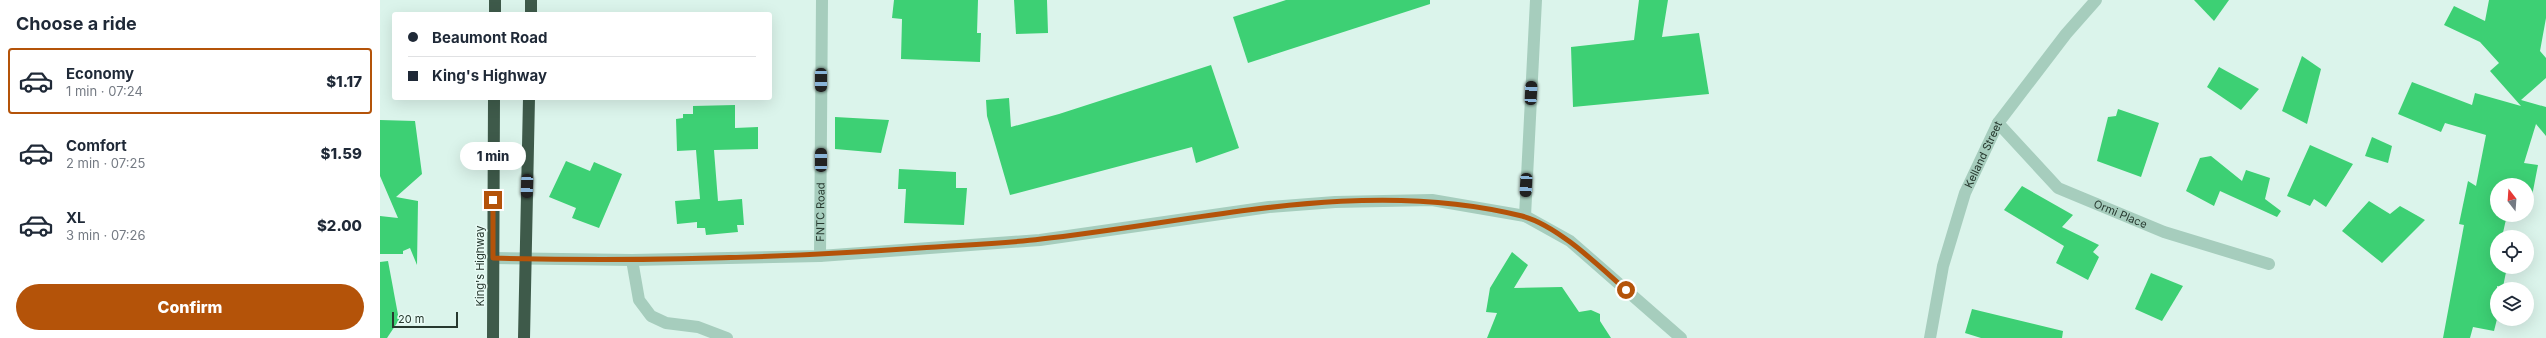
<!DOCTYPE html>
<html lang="en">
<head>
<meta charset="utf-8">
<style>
	body { margin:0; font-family:Inter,sans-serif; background:#f6f6f7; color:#1f2937; height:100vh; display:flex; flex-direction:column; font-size:15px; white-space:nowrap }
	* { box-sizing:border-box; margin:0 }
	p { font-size:13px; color:#747a83 }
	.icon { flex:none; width:22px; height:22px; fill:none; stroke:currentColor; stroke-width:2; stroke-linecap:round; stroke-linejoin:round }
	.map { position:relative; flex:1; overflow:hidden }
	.side { display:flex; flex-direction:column; background:#fff; width:380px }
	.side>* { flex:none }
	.hud { position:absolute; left:12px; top:12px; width:380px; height:88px; border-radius:4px; box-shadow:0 4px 16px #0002; display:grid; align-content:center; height:88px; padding:0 16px; background:#fff }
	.needle { width:26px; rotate:343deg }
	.controls { position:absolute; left:2110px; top:178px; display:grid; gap:8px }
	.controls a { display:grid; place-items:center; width:44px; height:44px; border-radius:50%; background:#fff; box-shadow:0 4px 16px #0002; font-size:20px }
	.scale { position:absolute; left:12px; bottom:10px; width:66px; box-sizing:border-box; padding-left:4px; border:2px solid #27392f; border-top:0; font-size:11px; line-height:14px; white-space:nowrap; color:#27392f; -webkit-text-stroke:3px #e8fbf5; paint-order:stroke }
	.end { position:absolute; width:18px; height:18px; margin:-9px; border:5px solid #b45309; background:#fff; box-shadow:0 0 0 2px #fff }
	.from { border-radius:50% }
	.bubble { position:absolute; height:28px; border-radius:14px; background:#fff; box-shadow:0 4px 16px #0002; font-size:13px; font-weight:800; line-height:28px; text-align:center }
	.car { position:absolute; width:12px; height:24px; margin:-12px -6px; border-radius:5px; box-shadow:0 0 3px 1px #0007; background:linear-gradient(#222 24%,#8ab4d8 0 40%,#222 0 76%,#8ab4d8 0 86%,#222 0) }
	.hud b { display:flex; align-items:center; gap:14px; height:38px; font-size:15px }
	.hud b+b { border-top:1px solid #e0e1e3 }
	.hud i { width:10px; height:10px; background:#1f2937 }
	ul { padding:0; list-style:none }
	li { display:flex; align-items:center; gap:12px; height:66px; margin:0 8px 6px; padding:0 8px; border:2px solid transparent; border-radius:4px }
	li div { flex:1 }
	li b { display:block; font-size:15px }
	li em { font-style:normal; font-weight:800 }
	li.active { border-color:#b45309 }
	li>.icon { width:36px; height:36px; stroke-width:1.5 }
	h2 { padding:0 16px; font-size:18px; line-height:48px }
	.action { display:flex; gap:8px; margin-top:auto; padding:8px 16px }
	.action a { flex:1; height:46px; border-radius:24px; background:#b45309; color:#fff; font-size:16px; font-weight:800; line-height:46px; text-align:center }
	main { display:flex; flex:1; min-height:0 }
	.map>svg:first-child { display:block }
</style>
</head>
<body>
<main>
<section class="side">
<h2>Choose a ride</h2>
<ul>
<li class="active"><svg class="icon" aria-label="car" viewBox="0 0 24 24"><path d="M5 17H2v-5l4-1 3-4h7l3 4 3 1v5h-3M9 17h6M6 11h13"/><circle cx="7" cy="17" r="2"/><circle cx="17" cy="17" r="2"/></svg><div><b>Economy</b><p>1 min · 07:24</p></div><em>$1.17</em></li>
<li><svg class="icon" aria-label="car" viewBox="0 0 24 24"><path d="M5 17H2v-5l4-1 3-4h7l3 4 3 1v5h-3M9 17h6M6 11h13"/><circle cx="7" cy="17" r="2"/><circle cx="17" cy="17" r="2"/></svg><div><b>Comfort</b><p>2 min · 07:25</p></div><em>$1.59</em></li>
<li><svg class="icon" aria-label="car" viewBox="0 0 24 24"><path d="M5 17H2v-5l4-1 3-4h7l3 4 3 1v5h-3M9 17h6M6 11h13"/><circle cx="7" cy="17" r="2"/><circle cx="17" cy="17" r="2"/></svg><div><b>XL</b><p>3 min · 07:26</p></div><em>$2.00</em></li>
</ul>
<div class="action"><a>Confirm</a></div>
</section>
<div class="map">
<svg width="2166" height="338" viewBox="0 0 2166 338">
	<rect width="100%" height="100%" fill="#dbf4eb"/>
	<!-- building -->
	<g fill="#3dd074">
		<polygon points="514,0 598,0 597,33 601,33 600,62 521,59 522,19 512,18"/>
		<polygon points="634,0 667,0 668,33 636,34"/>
		<polygon points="906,0 1050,0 1050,4 868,63 853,17"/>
		<polygon points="1259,0 1288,0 1282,37 1319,33 1329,94 1193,107 1191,47 1254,40"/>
		<polygon points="1814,0 1849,0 1834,21"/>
		<polygon points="2109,0 2166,0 2166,18 2160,51 2166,58 2166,78 2141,100 2166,107 2166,136 2156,124 2144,163 2158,165 2152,196 2147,196 2147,185 2117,185 2117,215 2127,215 2122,237 2117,237 2116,267 2127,267 2123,287 2117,286 2117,319 2114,331 2093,327 2090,338 2063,338 2084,225 2079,224 2088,181 2096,186 2106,135 2065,123 2061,132 2018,114 2032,82 2092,105 2095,93 2141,106 2110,71 2119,63 2100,42 2064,25 2074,6 2105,21"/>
		<polygon points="1922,56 1941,69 1927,124 1902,111"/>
		<polygon points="831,65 859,148 816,163 812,147 630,195 607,116 606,100 629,98 631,127 679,114"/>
		<polygon points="1839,67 1879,89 1861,110 1827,87"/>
		<polygon points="355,105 355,128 378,127 378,149 334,150 338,201 362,199 364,225 357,225 358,232 326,235 325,228 317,228 317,222 297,224 295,201 320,199 316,150 297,151 296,119 303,118 303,114 313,114 313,106"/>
		<polygon points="1738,109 1779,123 1761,177 1717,161 1728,117 1736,116"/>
		<polygon points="455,117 509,120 501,153 455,149"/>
		<polygon points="0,120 35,121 42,174 16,197 38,201 37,265 30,248 23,251 23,254 0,254 0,216 18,218 0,176"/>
		<polygon points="1992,137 2012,146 2008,163 1985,156"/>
		<polygon points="1930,145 1973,164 1946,207 1934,199 1930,206 1907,196"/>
		<polygon points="1831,156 1862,181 1866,170 1890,178 1885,199 1901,211 1897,217 1840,191 1834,206 1806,191 1820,158"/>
		<polygon points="186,161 210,171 214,162 242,174 219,228 192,218 196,208 169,197"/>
		<polygon points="519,169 576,172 576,188 587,188 584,225 524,223 526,189 518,189"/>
		<polygon points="1642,186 1693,215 1682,227 1719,245 1713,252 1719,257 1708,280 1676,263 1684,246 1624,210"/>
		<polygon points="1989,201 2010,214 2020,206 2045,220 2002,263 1962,231"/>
		<polygon points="1132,252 1148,265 1134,288 1182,287 1199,312 1211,310 1220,314 1220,321 1231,338 1107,338 1117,313 1106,312 1110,288"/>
		<polygon points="8,261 19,320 7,338 0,338 0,262"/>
		<polygon points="1771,273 1803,286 1782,321 1755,309"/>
		<polygon points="1592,309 1683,331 1682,338 1601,338 1585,333"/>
	</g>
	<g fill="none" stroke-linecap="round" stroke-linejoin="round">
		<!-- street -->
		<g stroke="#a6cdbd" stroke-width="12">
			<path id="s1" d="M1618,123L1678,188L1784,232L1889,264"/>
			<polyline points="1145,216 1156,0"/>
			<path id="s2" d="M440,256L442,0"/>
			<polyline points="113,258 252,260 440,256 660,240 889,207 955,202 1052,200 1145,216 1190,241 1301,338"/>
			<polyline points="252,260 259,300 271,316 286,323 318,327 347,338"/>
			<path id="s3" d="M1550,338L1563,266L1585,193L1618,123L1686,34L1716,0"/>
		</g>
		<!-- highway -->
		<g stroke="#3e5a4a" stroke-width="12">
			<polyline points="115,14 115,0"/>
			<polyline points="151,14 151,0"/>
			<polyline points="113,338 114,98"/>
			<polyline points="144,338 149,98"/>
		</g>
	</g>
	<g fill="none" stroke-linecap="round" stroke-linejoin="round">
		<!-- route -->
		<path stroke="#b45309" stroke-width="5" d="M113,200V258C255,262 397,258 539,248C580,245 621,244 661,239C819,222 983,176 1142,216C1177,225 1219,266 1246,290"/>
	</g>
	<g text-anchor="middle" stroke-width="3" stroke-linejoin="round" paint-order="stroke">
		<!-- street labels -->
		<g font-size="11" fill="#27392f" stroke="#e8fbf5">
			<text dy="4" stroke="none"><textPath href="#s3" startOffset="192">Kelland Street</textPath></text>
			<text dy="4" stroke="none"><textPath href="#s2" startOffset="44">FNTC Road</textPath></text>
			<text dy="4" stroke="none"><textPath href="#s1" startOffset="156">Ormi Place</textPath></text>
			<text transform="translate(100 266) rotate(-90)" y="4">King's Highway</text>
		</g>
	</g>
</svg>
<div class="controls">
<a><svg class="needle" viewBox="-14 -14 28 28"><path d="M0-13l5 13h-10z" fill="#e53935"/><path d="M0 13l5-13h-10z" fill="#747a83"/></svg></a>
<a><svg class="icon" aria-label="locate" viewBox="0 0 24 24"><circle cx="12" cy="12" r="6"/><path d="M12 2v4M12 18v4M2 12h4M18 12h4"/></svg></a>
<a><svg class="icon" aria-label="layers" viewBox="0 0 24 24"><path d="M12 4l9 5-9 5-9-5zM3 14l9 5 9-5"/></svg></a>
</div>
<div class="scale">20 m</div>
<i class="end from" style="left:1246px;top:290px"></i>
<i class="end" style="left:113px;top:200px"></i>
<div class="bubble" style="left:80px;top:142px;width:66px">1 min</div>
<i class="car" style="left:441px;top:80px;rotate:180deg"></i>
<i class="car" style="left:1151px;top:93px;rotate:3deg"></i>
<i class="car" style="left:441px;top:160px;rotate:0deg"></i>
<i class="car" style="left:1146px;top:185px;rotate:183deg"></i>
<i class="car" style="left:147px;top:186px;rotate:182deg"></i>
<div class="hud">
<b><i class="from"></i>Beaumont Road</b>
<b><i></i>King's Highway</b>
</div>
</div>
</main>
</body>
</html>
